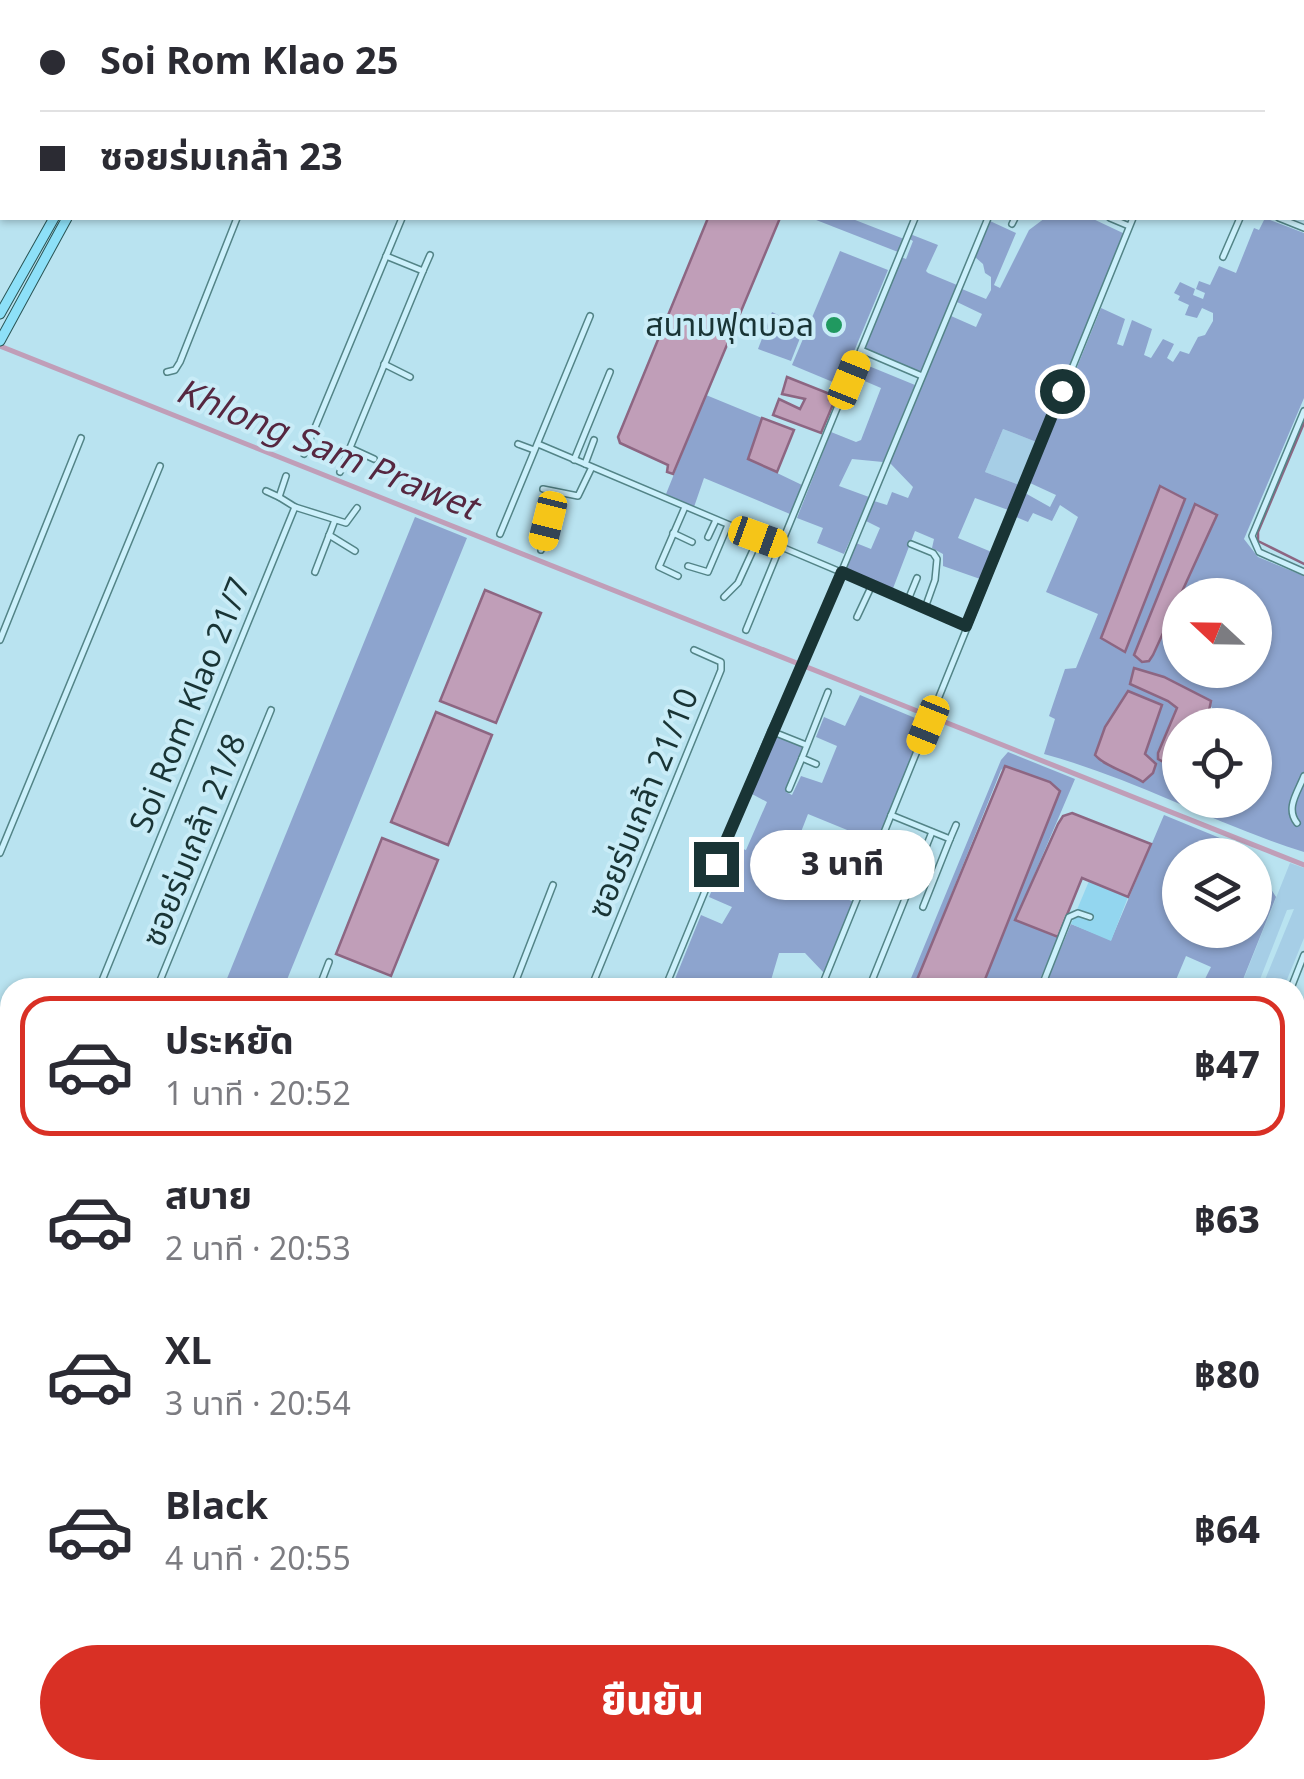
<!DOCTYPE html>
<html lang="th">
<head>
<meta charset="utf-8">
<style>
	body { margin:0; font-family:Georgia,"Noto Sans Thai",serif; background:#f2f2f3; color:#2b2b33; height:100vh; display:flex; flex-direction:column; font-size:38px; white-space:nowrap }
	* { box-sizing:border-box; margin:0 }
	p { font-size:32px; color:#7c7c81 }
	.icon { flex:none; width:55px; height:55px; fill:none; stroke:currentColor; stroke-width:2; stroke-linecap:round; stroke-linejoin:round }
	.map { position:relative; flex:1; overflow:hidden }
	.details { position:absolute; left:0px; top:978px; width:1305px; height:802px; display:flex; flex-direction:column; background:#fff; border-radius:30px 30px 0 0; box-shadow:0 2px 8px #0004 }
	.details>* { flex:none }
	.banner { position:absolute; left:0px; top:0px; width:1305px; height:220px; box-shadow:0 2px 8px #0004; display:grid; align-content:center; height:220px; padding:0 40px; background:#fff }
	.needle { width:65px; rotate:292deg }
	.fabs { position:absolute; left:1162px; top:578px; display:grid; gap:20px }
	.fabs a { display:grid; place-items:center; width:110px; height:110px; border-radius:50%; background:#fff; box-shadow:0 2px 8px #0004; font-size:50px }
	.end { position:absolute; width:45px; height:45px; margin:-22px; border:12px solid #193435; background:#fff; box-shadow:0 0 0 5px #fff }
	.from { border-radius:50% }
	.bubble { position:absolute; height:70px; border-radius:35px; background:#fff; box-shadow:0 2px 8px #0004; font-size:32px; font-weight:800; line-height:70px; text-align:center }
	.car { position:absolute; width:30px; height:60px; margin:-30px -15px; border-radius:12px; box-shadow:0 0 8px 2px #0007; background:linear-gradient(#f5c518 24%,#345 0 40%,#f5c518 0 76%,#345 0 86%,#f5c518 0) }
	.banner b { display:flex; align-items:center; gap:35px; height:95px; font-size:38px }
	.banner b+b { border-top:2px solid #e1e1e2 }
	.banner i { width:25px; height:25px; background:#2b2b33 }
	ul { padding:18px 0 0; list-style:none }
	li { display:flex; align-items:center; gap:30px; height:140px; margin:0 20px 15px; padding:0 20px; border:5px solid transparent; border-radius:30px }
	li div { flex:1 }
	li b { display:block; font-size:38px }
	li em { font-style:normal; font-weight:800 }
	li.selected { border-color:#d93025 }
	li>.icon { width:90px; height:90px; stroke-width:1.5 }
	.action { display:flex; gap:20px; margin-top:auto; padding:20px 40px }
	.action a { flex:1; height:115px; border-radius:60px; background:#d93025; color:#fff; font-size:40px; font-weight:800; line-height:115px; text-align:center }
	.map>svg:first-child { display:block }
</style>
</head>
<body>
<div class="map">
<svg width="1304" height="1779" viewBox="0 0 1304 1779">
	<rect width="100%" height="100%" fill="#b9e3f0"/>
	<!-- farmland -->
	<g fill="#a6cee6">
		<polygon points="1003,429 1039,443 1022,486 985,472"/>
		<polygon points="1290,863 1304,868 1304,938 1284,987 1262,987 1294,909 1287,910 1257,987 1240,988"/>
	</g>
	<!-- green -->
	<g fill="#8da4ce" fill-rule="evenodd">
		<polygon points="811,218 850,218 904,239 898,252"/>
		<polygon points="1045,218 1091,218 1125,234 1039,443 1003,429 985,472 1022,486 1011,511 975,498 958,538 994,553 983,580 943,566 943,554 932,548 934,539 915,531 892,591 850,574 846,570 856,543 871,549 880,528 866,521 874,501 887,505 892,492 908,498 913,487 890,463 951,316 976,327 982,314 957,302 962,289 986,299 991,290 991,277 985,273 983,264 975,257 990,221 1016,233 994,285 1000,288 1029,230"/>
		<path d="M1265,218L1304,233V398L1244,539L1258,557L1304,576V852C1215,824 1133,778 1044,754L1055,719L1049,716L1065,669L1076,668L1098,614L1046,592L1078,517L1060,505L1052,521L1033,513L1028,522L1016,517L1025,493L1050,507L1056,495L1030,483L1101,308L1125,319L1117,344L1123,346L1132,320L1152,329L1144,355L1151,358L1163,339L1174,344L1167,358L1173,362L1180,351L1189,354L1198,337L1205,335L1213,321V313L1202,308L1197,318L1185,315L1189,305L1178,300L1180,296L1174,293L1180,282L1195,289L1193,295L1203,299L1205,293L1196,289L1199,281L1210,285L1219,266L1236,273L1254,228L1259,230ZM1160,487L1185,500L1126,651ZM1195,504L1217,516L1181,595H1255V670H1180V597L1153,656L1134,655ZM1130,684L1212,707L1206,725H1255V800H1180V771L1158,759V753L1177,708L1168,701ZM1127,695L1148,746L1145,754L1156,764L1153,773L1101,762L1105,727Z"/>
		<polygon points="910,234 938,245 926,271 928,273 957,285 921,373 863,349 901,257 906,259 913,241 908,238"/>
		<polygon points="840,251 888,270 840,385 792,365"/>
		<polygon points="772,312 804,328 791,361 758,349"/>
		<polygon points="859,362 915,385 883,462 852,459 839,486 869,497 844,554 817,543 823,528 797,518 831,432 856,442 861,440 881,388 853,376"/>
		<polygon points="706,395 762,418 748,459 802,485 790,514 704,478 694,507 666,494"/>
		<polygon points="415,517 467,538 284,987 248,987 226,981"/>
		<polygon points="860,695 927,723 879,843 808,814 785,873 854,902 824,973 805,953 779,953 769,987 696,987 675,979 701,915 722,924 732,907 709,897 731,845 746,850 767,802 752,794 778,731 805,742 786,792 792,795 801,776 822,783 837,746 816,737 824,717 845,726"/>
		<polygon points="1008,752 1075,779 1015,920 1058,937 1037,987 982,987 1060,791 1050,782 1006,766 1001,770 914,987 907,988 1001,760"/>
		<polygon points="1164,815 1232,843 1227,855 1180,855 1180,930 1255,930 1255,877 1269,886 1276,897 1240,987 1201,987 1211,967 1186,956 1173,987 1044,988 1071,924 1111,940"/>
	</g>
	<!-- sand -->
	<polygon fill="#93d6ef" points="1089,881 1128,897 1111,941 1071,924"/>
	<!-- water -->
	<g fill="#c09eb8" stroke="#8d6682" stroke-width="2.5">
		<polygon points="708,218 780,218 673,474 667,472 668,465 620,443 618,437"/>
		<polygon points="787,377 830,394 829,400 834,402 821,433 773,415 779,399 800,409 805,399 782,394"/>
		<polygon points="762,418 794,430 777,472 748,459"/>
		<polygon points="1160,486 1185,499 1125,652 1101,638"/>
		<polygon points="1195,504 1217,515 1153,655 1149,661 1142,662 1134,655"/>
		<polygon points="485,590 541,613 496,723 440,701"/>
		<polygon points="1134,668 1164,677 1211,701 1206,725 1180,725 1180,771 1158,759 1158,753 1177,708 1168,701 1130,684"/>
		<path d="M1128,691L1162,705L1145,754L1156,764L1153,773L1143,782C1129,773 1104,766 1095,755L1105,727Z"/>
		<polygon points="436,712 492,735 448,845 391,822"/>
		<polygon points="1005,766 1050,782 1060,791 982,987 914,987"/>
		<polygon points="1072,813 1151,844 1128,897 1082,878 1058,937 1015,920 1058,824 1063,816"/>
		<polygon points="382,838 438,860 391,976 336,954"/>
	</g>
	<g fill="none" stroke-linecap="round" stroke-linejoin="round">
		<!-- stream -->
		<g stroke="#8d6682" stroke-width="2.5">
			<polyline points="753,0 759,2"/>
			<polyline points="1304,423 1258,532 1258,541 1304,564"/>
		</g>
		<!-- canal -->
		<g stroke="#c09eb8" stroke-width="5">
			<polyline points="0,346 1304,865"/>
			<polyline points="0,1691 10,1695"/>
			<polyline points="191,1770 213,1779"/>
		</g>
		<!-- street casing -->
		<g stroke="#538487" stroke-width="8">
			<g id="street">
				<polyline points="762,0 767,2"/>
				<polyline points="861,0 866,2"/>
				<polyline points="48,2 49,0"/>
				<polyline points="324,2 325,0"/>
				<polyline points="492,2 493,0"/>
				<polyline points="723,2 724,0"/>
				<polyline points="1001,2 1002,0"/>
				<polyline points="1076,2 1076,0"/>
				<polyline points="1208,2 1209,0"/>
				<polyline points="1227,2 1228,0"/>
				<polyline points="0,114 2,107"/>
				<polyline points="1302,215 1304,216"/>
				<polyline points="1110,218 1129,226"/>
				<polyline points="1279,218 1304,228"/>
				<polyline points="1012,224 1015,218"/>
				<polyline points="1223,257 1240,218"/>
				<polyline points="423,271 430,255"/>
				<polyline points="861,350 922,376"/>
				<polyline points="384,364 410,377"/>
				<polyline points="167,372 175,370 180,362 237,218"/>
				<polyline points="1304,411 1252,536 1259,552 1304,572"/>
				<polyline points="518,444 534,450"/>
				<polyline points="538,444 966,625"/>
				<polyline points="350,448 374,459"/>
				<polyline points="304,454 402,218"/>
				<polyline points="574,460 610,372"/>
				<polyline points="585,464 594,440"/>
				<polyline points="340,472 423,271 386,256"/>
				<polyline points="286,476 279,497 295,507"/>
				<polyline points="543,489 578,496 591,469"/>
				<polyline points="266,491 279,497"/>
				<polyline points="673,533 692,542"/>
				<polyline points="500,534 590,316"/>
				<polyline points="329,535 355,551"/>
				<polyline points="708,537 716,520"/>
				<polyline points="911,544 933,553 937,559 935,580 925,608"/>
				<polyline points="541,550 555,492"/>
				<polyline points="688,566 708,572 728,525"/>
				<polyline points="315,572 335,520"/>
				<polyline points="678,576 659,567 685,507"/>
				<polyline points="724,597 738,583 759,537"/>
				<polyline points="908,600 917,578"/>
				<polyline points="857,617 872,585"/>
				<polyline points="746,630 915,218"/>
				<polyline points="0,640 81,438"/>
				<polyline points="771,731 806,745"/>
				<polyline points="816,764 802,758 828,692"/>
				<polyline points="789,789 802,758"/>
				<polyline points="891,815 950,839 923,907"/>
				<path d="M1297,823C1285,808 1298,792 1304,776"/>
				<polyline points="950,839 956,825"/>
				<polyline points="0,853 160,466"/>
				<polyline points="99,988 295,507 346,523 357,508"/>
				<polyline points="157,988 271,710"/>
				<polyline points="319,988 329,962"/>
				<polyline points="513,988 553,885"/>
				<polyline points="591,988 721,670 721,662 694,650"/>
				<polyline points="665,988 771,731 807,655 988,218"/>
				<polyline points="821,988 1133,218"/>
				<polyline points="869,988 932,832"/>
				<polyline points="1041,988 1069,917 1078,913 1090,917"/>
				<polyline points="1291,988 1304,955"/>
				<polyline points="0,1164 10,1136"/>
				<polyline points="1295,1201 1304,1179"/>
				<polyline points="1295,1375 1304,1353"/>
				<polyline points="5,1422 10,1424"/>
				<polyline points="0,1457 10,1461"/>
				<polyline points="0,1514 10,1486"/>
				<polyline points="1296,1535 1304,1516"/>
				<polyline points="1295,1680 1304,1656"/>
				<polyline points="0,1700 5,1689"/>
				<polyline points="0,1726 10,1731"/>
				<polyline points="286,1770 287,1776"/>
				<polyline points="16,1779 21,1770"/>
				<polyline points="49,1779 53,1770"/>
				<polyline points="61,1779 72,1770"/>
				<polyline points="396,1779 399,1770"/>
				<polyline points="582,1779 585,1770"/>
				<polyline points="633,1779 636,1770"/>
				<polyline points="1147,1779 1150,1770"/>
				<polyline points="1258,1779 1261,1770"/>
			</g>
		</g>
		<!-- primary casing -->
		<g stroke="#285454" stroke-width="11">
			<g id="primary">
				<polyline points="168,2 170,0"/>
				<polyline points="175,2 177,0"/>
				<polyline points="183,2 184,0"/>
				<polyline points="0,314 54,218"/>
				<polyline points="0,341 67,218"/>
				<polyline points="0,1020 10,1024"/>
				<polyline points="0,1030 10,1034"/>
				<polyline points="1295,1535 1304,1538"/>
				<polyline points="1295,1545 1304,1549"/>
			</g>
		</g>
		<!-- street -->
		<use href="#street" stroke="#ccf0fb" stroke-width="5"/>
		<!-- primary -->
		<use href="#primary" stroke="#8de0f8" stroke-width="9"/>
	</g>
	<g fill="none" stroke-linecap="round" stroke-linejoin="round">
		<!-- route -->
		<polyline stroke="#193435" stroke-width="12" points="716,864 842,572 966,626 1062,391"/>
	</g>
	<!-- markers -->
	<circle fill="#209960" stroke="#c9ecf7" stroke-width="4" cx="834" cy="325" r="10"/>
	<g text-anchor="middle" stroke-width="8" stroke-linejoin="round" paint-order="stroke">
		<!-- poi labels -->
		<g font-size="32" fill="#193435" stroke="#c9ecf7" text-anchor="end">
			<text x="814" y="336">สนามฟุตบอล</text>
		</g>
		<!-- street labels -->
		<g font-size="32" fill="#193435" stroke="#c9ecf7">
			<text transform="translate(190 705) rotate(-68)" y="11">Soi Rom Klao 21/7</text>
			<text transform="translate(643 803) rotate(-68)" y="11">ซอยร่มเกล้า 21/10</text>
			<text transform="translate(194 840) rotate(-68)" y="11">ซอยร่มเกล้า 21/8</text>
		</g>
		<!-- water labels -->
		<g font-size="35" font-style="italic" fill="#562740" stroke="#c9ecf7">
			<text transform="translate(327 449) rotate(22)" y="12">Khlong Sam Prawet</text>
		</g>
	</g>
</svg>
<div class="fabs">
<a><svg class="needle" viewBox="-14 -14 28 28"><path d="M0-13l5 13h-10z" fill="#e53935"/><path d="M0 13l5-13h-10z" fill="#7c7c81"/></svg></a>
<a><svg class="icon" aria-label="locate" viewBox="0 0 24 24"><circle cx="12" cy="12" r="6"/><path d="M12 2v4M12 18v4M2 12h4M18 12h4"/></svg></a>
<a><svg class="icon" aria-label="layers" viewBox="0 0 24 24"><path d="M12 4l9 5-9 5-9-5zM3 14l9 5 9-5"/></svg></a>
</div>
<i class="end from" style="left:1062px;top:391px"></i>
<i class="end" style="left:716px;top:864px"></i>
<div class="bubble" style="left:750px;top:830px;width:185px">3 นาที</div>
<i class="car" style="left:849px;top:380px;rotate:22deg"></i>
<i class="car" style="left:548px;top:521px;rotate:194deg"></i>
<i class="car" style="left:758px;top:537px;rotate:110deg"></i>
<i class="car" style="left:928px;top:725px;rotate:202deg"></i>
<div class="banner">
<b><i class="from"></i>Soi Rom Klao 25</b>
<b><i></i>ซอยร่มเกล้า 23</b>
</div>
<section class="details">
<ul>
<li class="selected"><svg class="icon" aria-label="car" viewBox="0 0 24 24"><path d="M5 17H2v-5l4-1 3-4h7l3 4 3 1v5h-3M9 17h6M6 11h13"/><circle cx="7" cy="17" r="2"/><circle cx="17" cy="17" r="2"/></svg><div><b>ประหยัด</b><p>1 นาที · 20:52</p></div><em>฿47</em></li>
<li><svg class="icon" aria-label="car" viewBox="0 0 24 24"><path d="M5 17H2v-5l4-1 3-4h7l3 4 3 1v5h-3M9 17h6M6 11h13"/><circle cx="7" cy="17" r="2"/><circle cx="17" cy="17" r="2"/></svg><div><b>สบาย</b><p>2 นาที · 20:53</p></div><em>฿63</em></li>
<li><svg class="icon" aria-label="car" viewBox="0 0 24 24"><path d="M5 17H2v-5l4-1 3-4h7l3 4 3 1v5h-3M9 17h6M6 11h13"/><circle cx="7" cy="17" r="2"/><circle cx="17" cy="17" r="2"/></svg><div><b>XL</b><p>3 นาที · 20:54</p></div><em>฿80</em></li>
<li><svg class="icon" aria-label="car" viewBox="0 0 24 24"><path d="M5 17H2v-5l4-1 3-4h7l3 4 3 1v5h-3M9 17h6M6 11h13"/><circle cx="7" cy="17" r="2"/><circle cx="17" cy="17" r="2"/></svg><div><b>Black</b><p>4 นาที · 20:55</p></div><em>฿64</em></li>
</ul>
<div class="action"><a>ยืนยัน</a></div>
</section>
</div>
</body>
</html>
